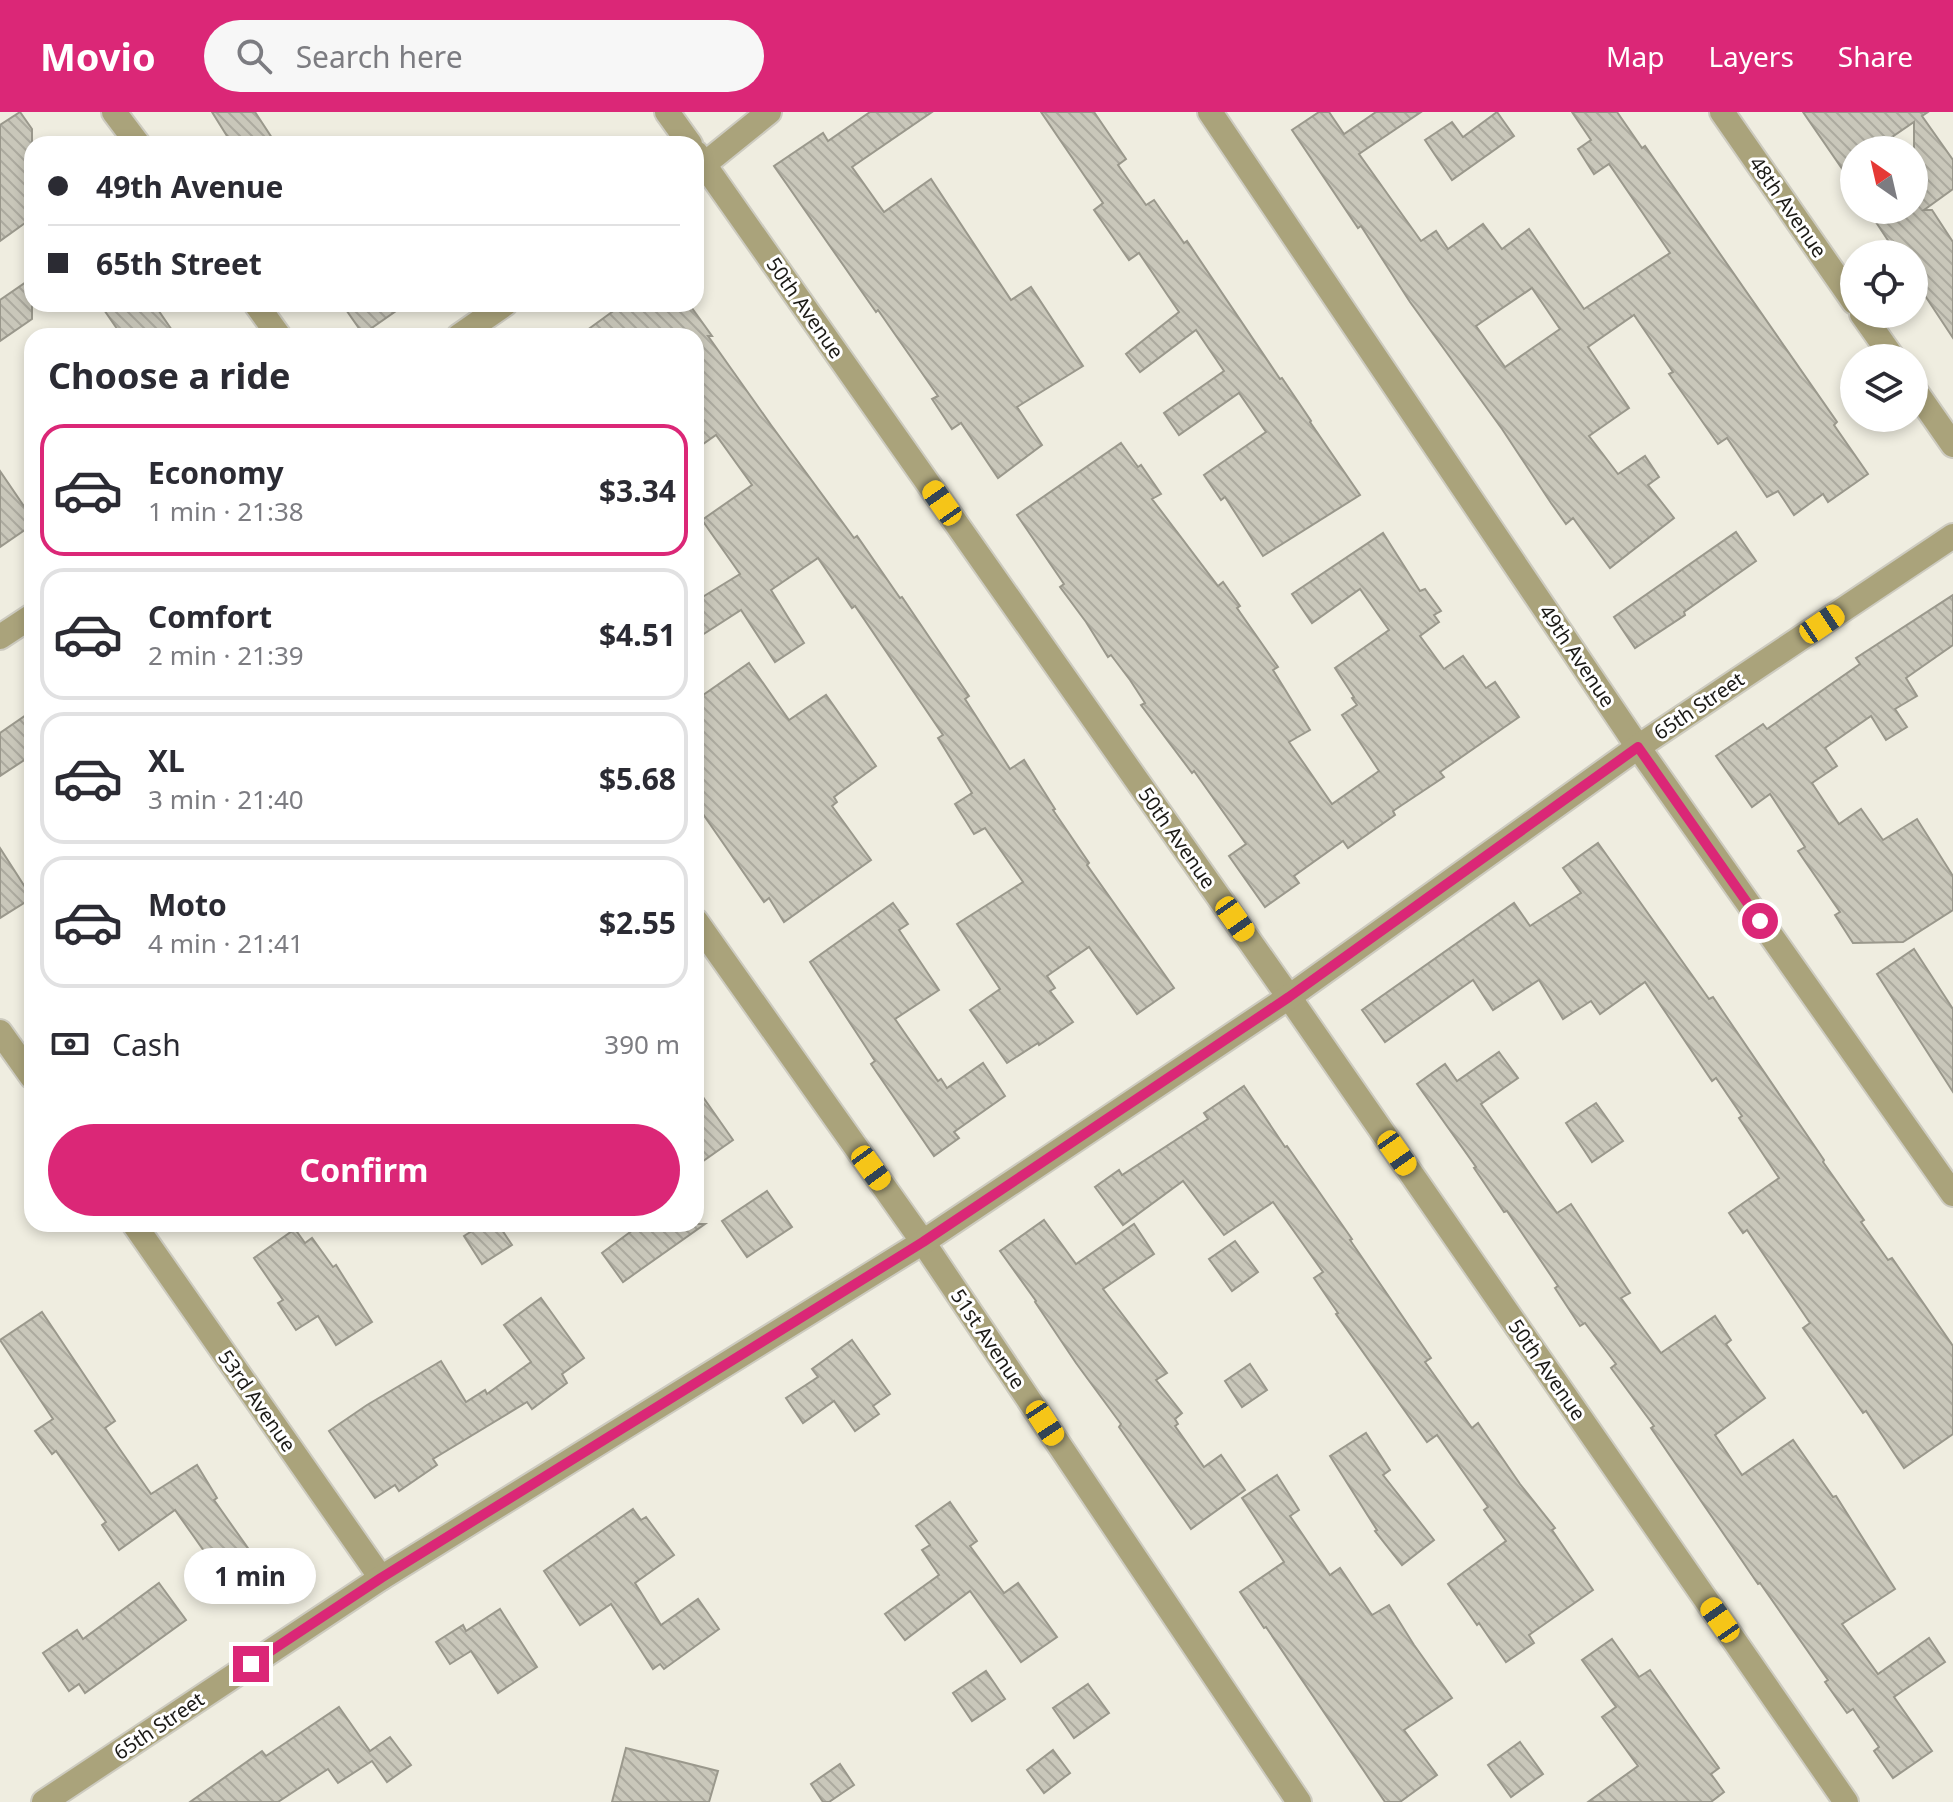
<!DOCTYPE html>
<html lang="en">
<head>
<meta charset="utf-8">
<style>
	body { margin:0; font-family:"Noto Sans",sans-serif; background:#f7f7f7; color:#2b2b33; height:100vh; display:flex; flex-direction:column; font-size:30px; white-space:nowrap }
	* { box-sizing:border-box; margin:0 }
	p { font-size:26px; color:#7c7c81 }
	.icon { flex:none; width:44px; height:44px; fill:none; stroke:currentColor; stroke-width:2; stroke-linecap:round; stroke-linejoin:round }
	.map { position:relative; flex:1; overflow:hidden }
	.details { position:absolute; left:24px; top:216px; width:680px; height:904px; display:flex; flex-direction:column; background:#fff; border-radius:24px; box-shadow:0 4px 12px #0003 }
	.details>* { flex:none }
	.banner { position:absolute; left:24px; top:24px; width:680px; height:176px; border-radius:24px; box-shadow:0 4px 12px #0003; display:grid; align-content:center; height:176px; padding:0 24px; background:#fff }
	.needle { width:52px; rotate:326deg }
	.controls { position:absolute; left:1840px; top:24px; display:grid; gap:16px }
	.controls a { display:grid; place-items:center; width:88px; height:88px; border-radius:50%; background:#fff; box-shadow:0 4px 12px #0003; font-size:40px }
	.end { position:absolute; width:36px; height:36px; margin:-18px; border:10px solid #db2777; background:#fff; box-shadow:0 0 0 4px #fff }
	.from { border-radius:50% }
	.bubble { position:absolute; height:56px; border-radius:28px; background:#fff; box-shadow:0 4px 12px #0003; font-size:26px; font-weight:700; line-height:56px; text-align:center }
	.car { position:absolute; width:24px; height:48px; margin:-24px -12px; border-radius:10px; box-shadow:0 0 6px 2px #0007; background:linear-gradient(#f5c518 24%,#345 0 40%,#f5c518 0 76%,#345 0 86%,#f5c518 0) }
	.banner b { display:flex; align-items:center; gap:28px; height:76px; font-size:30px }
	.banner b+b { border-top:2px solid #e1e1e2 }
	.banner i { width:20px; height:20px; background:#2b2b33 }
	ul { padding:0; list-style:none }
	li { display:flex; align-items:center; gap:24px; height:132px; margin:0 16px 12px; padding:0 8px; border:4px solid #e1e1e2; border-radius:24px }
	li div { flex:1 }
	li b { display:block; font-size:30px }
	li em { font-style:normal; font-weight:700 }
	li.active { border-color:#db2777 }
	li>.icon { width:72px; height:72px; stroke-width:1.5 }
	h2 { padding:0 24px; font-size:36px; line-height:96px }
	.pay { display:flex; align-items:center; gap:20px; height:88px; padding:0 24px; font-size:30px }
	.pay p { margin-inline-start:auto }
	.button { display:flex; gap:16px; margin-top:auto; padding:16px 24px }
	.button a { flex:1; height:92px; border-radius:48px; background:#db2777; color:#fff; font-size:32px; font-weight:700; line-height:92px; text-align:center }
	header { display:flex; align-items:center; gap:48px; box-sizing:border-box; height:112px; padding:0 40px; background:#db2777; color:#fff }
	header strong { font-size:38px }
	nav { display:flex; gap:44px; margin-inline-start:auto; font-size:28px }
	.search { width:560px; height:72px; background:#f7f7f7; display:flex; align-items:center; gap:20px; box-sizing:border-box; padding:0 28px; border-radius:44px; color:#7c7c81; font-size:30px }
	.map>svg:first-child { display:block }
</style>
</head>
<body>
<header>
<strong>Movio</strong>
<div class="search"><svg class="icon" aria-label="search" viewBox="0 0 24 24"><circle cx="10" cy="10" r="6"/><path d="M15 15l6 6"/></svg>Search here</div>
<nav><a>Map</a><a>Layers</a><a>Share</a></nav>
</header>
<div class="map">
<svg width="1953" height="1690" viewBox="0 0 1953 1690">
	<defs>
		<pattern id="building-back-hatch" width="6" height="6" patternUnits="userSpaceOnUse" patternTransform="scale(2)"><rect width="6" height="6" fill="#c9c7ba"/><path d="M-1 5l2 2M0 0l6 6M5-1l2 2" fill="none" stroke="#acaa9f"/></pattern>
	</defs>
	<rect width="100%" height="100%" fill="#efede0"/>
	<!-- building -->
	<g fill="url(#building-back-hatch)" stroke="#9a988c" stroke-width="2" fill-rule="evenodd">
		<polygon points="20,0 32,17 32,106 0,129 0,13"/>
		<polygon points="212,0 255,0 276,32 232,32"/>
		<polygon points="870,0 932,0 852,55 884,100 931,67 1011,188 1031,175 1083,254 1017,295 1042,333 998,366 961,311 952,317 932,287 938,284 878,198 876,200 774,54 823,21 828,29"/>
		<polygon points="1041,0 1094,0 1126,47 1118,53 1146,93 1154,88 1184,131 1187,129 1280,267 1282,266 1311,309 1310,310 1360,383 1263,444 1225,385 1221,388 1204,363 1266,320 1239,281 1179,323 1164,301 1224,259 1196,218 1140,260 1126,242 1179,200 1139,141 1129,148 1094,98 1103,91"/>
		<path d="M1319,0H1329L1344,22L1376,0H1421L1359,42L1421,129L1436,119L1448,137L1483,112L1502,137L1529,117L1584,197L1670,141L1609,52L1594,62L1578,37L1591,28L1572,0H1617L1642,36L1645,34L1837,310L1834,313L1868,362L1828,390L1823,382L1794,403L1778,379L1767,385L1727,326L1718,332L1669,262L1673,260L1634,203L1588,235L1629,296L1589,324L1618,362L1645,344L1659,365L1648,373L1674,406L1610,456L1573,406L1566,412L1551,391L1502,317L1410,190L1361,114L1358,116L1292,18ZM1532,176L1560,217L1505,255L1476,214Z"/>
		<polygon points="1497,0 1514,24 1452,68 1425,28 1452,10 1463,25"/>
		<polygon points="1803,0 1928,0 1922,4 1953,48 1953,77 1924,98 1932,98 1953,130 1953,226 1914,167 1914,142 1897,142 1868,98 1914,98 1914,10 1873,38 1854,38 1854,74"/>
		<polygon points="32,166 32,207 0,229 0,188"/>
		<polygon points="100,192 154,192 176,224 122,224"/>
		<polygon points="342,192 406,192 363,222"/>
		<polygon points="623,192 689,192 712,224 708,224 771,313 854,426 857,424 900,486 902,485 969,584 965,587 1010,657 1024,648 1055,697 1053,698 1089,751 1087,753 1174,876 1137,902 1089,835 1047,864 1055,876 1050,879 1073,910 1039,933 1038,931 1007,951 970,898 1000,877 957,812 1023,770 985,716 974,722 955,692 972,681 938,626 943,623 855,494 852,496 818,446 771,478 804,531 775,550 741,498 696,527 696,489 740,462 702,408 752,373 716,323 696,337 696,224 579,224"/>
		<polygon points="1121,331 1138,355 1141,353 1161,382 1152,387 1218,474 1223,470 1240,494 1237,496 1278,555 1273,558 1310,618 1289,630 1332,692 1379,659 1342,603 1357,593 1352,586 1354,585 1335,556 1389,518 1360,477 1312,511 1292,482 1383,421 1420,479 1425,477 1441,499 1434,503 1439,510 1420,524 1444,557 1463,544 1486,576 1495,570 1519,605 1440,660 1444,665 1393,699 1395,703 1348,736 1343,729 1294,764 1299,771 1265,795 1229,744 1246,732 1194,659 1192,661 1141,593 1145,591 1130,568 1111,543 1108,545 1086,510 1060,475 1064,472 1017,403"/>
		<polygon points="0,359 32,406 32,413 0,435"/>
		<polygon points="1736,420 1756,449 1684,500 1685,503 1635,536 1614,505"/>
		<polygon points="1953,483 1953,533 1906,566 1917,584 1895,597 1907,615 1886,628 1871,604 1825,636 1837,654 1812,671 1839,712 1861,697 1883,728 1917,707 1953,764 1953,798 1903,830 1853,831 1835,803 1840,800 1798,739 1805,735 1770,682 1752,695 1716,644 1763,612 1767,617 1860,552 1856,546"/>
		<polygon points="749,551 789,608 826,583 876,654 834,685 837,690 832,694 871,748 784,810 769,786 764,790 696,692 696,588"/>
		<polygon points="32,599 32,643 0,664 0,621"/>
		<polygon points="1598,731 1709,887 1713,885 1824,1048 1823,1050 1864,1108 1861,1110 1888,1148 1892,1146 1953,1234 1953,1322 1904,1356 1866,1299 1863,1301 1803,1216 1810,1211 1747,1118 1743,1121 1729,1101 1779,1066 1739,1006 1742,1004 1716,966 1712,969 1645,870 1600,902 1591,889 1563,907 1539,868 1493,898 1473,868 1385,930 1362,898 1514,791 1530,814 1581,781 1563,756"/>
		<polygon points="0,736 32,786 0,806"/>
		<polygon points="893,791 908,812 899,818 939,878 895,907 938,969 941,967 947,976 983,951 1005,984 954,1020 959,1026 934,1044 871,952 875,949 810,850"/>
		<polygon points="1914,837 1953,897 1953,980 1877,862"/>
		<polygon points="1499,940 1518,966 1481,992 1557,1101 1571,1092 1630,1181 1621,1186 1661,1241 1715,1204 1731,1228 1726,1232 1765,1286 1715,1323 1742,1363 1793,1328 1833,1385 1836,1384 1895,1477 1842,1512 1878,1562 1929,1526 1945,1550 1894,1585 1932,1639 1893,1666 1874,1639 1879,1635 1853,1597 1847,1601 1825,1570 1828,1568 1760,1471 1758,1472 1651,1316 1654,1314 1611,1256 1616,1252 1585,1211 1580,1214 1555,1176 1558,1174 1507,1099 1504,1100 1474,1056 1476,1055 1417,972 1445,952 1457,969"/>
		<polygon points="1244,974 1285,1035 1287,1034 1352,1127 1350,1128 1431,1246 1425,1250 1472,1316 1478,1311 1520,1372 1555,1416 1552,1418 1593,1478 1529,1523 1534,1531 1506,1550 1479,1511 1477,1513 1448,1472 1506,1429 1484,1398 1488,1395 1437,1323 1427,1330 1336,1202 1338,1201 1314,1166 1323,1160 1273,1090 1224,1123 1183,1069 1123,1113 1095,1075 1119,1058 1122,1063 1208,1007 1204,1001"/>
		<polygon points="696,975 733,1028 696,1054"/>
		<polygon points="1596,991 1623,1029 1592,1050 1566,1011"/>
		<polygon points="767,1079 792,1115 747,1145 722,1109"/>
		<polygon points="1044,1108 1076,1152 1134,1112 1154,1142 1103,1177 1167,1261 1156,1268 1182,1301 1175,1307 1178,1312 1175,1314 1204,1355 1221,1343 1245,1378 1191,1417 1119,1315 1121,1312 1115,1304 1076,1251 1035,1190 1036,1189 1000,1139"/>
		<polygon points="483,1112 498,1112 512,1133 482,1152 464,1124"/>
		<polygon points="641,1112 705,1112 623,1170 602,1141"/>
		<polygon points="295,1117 305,1131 312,1126 333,1155 336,1153 372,1210 336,1233 318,1204 296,1218 278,1191 283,1188 254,1146"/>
		<polygon points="1235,1129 1258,1160 1232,1179 1209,1147"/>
		<polygon points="541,1186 584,1246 562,1262 567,1271 532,1297 527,1290 433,1347 437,1353 399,1379 395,1373 375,1386 329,1319 367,1293 441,1249 466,1290 485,1278 487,1282 531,1250 504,1213"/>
		<polygon points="42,1200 115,1309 105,1316 151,1382 197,1353 217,1386 214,1388 262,1456 231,1477 175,1398 119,1438 102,1413 106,1410 56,1339 52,1342 35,1319 53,1307 0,1228"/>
		<polygon points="852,1228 890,1282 873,1294 879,1302 855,1319 834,1289 803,1311 786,1286 818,1265 812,1257"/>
		<polygon points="1250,1252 1267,1278 1242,1295 1225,1269"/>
		<polygon points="1366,1321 1390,1358 1383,1363 1434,1428 1402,1453 1375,1419 1377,1418 1330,1344"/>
		<polygon points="1277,1363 1299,1398 1290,1404 1330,1463 1340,1456 1372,1503 1389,1493 1414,1533 1452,1586 1404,1618 1437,1663 1400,1690 1385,1690 1266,1515 1264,1516 1240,1480 1284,1450 1242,1386"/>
		<polygon points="950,1390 977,1429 970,1434 1004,1481 1018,1471 1057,1525 1021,1550 970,1479 905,1528 885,1502 939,1463 922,1438 930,1433 916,1414"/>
		<polygon points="633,1397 641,1408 646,1405 674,1443 635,1471 661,1513 698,1487 719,1517 664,1557 660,1552 653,1557 611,1492 580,1513 544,1459"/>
		<polygon points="159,1471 186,1508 85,1581 79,1572 69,1579 43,1541 77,1518 83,1527"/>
		<polygon points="500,1497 537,1555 498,1581 471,1539 450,1552 436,1530 463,1513 466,1519"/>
		<polygon points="1612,1527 1639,1565 1650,1558 1719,1656 1711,1662 1724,1680 1711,1690 1588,1690 1638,1654 1602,1605 1616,1595 1582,1548"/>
		<polygon points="986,1559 1005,1587 972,1609 953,1581"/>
		<polygon points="1088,1572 1109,1601 1074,1626 1053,1596"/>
		<polygon points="339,1595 370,1639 390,1625 411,1653 387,1670 372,1649 338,1671 328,1657 278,1690 190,1690 262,1639 266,1644"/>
		<polygon points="1520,1630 1543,1662 1511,1685 1488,1653"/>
		<polygon points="626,1636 718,1659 709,1690 612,1690"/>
		<polygon points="1053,1638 1070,1661 1044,1681 1027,1658"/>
		<polygon points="840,1652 854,1673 829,1690 823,1690 811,1672"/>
	</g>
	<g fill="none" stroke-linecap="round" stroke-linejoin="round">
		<!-- minor casing -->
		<g stroke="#cdcbc0" stroke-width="28">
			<g id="minor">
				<polyline points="114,0 138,32"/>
				<polyline points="667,0 690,32"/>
				<polyline points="1210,0 1638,635 1953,1082"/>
				<polyline points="1722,0 1854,190"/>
				<polyline points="696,41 1289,885 1846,1690"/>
				<polyline points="696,59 769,0"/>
				<polyline points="256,192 279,224"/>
				<polyline points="1862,202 1893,246"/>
				<polyline points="459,224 505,192"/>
				<polyline points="1914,277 1953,333"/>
				<polyline points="0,525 32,504"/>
				<polyline points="696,809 923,1130 1299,1690"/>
				<polyline points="0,920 32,965"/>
				<polyline points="134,1112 381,1466"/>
				<polyline points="44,1690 381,1466 923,1130 1289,885 1638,635 1953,424"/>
			</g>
		</g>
		<!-- minor -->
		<use href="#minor" stroke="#aaa37b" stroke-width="24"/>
	</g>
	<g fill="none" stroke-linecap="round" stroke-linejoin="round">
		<!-- route -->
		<polyline stroke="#db2777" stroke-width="10" points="251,1552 381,1466 923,1130 1289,885 1638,635 1760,809"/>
	</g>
	<g text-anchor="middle" stroke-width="6" stroke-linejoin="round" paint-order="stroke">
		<!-- street labels -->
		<g font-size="20" fill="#1b1a16" stroke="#fff">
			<text transform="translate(1788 95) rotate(55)" y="7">48th Avenue</text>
			<text transform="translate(805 196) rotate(55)" y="7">50th Avenue</text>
			<text transform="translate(1577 544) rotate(56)" y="7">49th Avenue</text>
			<text transform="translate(1699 594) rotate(-34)" y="7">65th Street</text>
			<text transform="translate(1177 726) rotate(55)" y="7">50th Avenue</text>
			<text transform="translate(988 1227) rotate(56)" y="7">51st Avenue</text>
			<text transform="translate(1547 1258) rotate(55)" y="7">50th Avenue</text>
			<text transform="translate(257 1289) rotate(55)" y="7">53rd Avenue</text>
			<text transform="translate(159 1614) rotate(-34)" y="7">65th Street</text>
		</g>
	</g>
</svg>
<div class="controls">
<a><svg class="needle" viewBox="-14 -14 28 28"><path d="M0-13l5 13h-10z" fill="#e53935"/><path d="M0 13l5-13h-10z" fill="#7c7c81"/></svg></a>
<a><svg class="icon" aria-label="locate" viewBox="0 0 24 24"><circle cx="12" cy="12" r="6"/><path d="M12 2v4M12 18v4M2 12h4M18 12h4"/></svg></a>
<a><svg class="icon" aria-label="layers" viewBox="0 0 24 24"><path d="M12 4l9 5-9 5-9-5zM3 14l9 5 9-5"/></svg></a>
</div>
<i class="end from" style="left:1760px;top:809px"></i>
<i class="end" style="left:251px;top:1552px"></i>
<div class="bubble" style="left:184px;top:1436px;width:132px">1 min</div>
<i class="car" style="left:942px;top:391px;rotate:325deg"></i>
<i class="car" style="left:1822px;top:512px;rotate:56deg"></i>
<i class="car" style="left:1235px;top:807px;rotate:145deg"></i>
<i class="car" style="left:1397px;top:1041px;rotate:145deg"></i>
<i class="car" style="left:871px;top:1056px;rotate:144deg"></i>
<i class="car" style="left:1045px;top:1311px;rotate:147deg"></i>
<i class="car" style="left:1720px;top:1508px;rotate:325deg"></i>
<div class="banner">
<b><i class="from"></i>49th Avenue</b>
<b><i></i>65th Street</b>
</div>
<section class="details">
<h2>Choose a ride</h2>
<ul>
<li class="active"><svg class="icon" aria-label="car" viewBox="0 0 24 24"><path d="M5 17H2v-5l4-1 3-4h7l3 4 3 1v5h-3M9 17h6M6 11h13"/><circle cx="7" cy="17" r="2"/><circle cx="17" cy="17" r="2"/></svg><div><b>Economy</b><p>1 min · 21:38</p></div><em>$3.34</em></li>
<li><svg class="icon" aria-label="car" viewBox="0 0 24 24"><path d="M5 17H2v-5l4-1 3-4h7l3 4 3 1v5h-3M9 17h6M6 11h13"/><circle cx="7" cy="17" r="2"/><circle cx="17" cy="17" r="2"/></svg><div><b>Comfort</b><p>2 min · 21:39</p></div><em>$4.51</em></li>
<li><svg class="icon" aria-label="car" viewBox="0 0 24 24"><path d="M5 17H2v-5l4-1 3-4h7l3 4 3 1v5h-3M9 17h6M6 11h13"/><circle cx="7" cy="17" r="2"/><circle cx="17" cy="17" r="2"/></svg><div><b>XL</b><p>3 min · 21:40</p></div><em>$5.68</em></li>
<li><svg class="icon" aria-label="car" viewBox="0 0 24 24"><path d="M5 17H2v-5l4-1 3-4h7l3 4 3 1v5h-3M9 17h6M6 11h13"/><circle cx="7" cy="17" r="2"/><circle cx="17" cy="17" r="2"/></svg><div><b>Moto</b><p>4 min · 21:41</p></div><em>$2.55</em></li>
</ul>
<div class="pay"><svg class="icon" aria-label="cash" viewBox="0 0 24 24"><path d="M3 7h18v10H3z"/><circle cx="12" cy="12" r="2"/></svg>Cash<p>390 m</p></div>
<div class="button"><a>Confirm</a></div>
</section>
</div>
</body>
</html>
